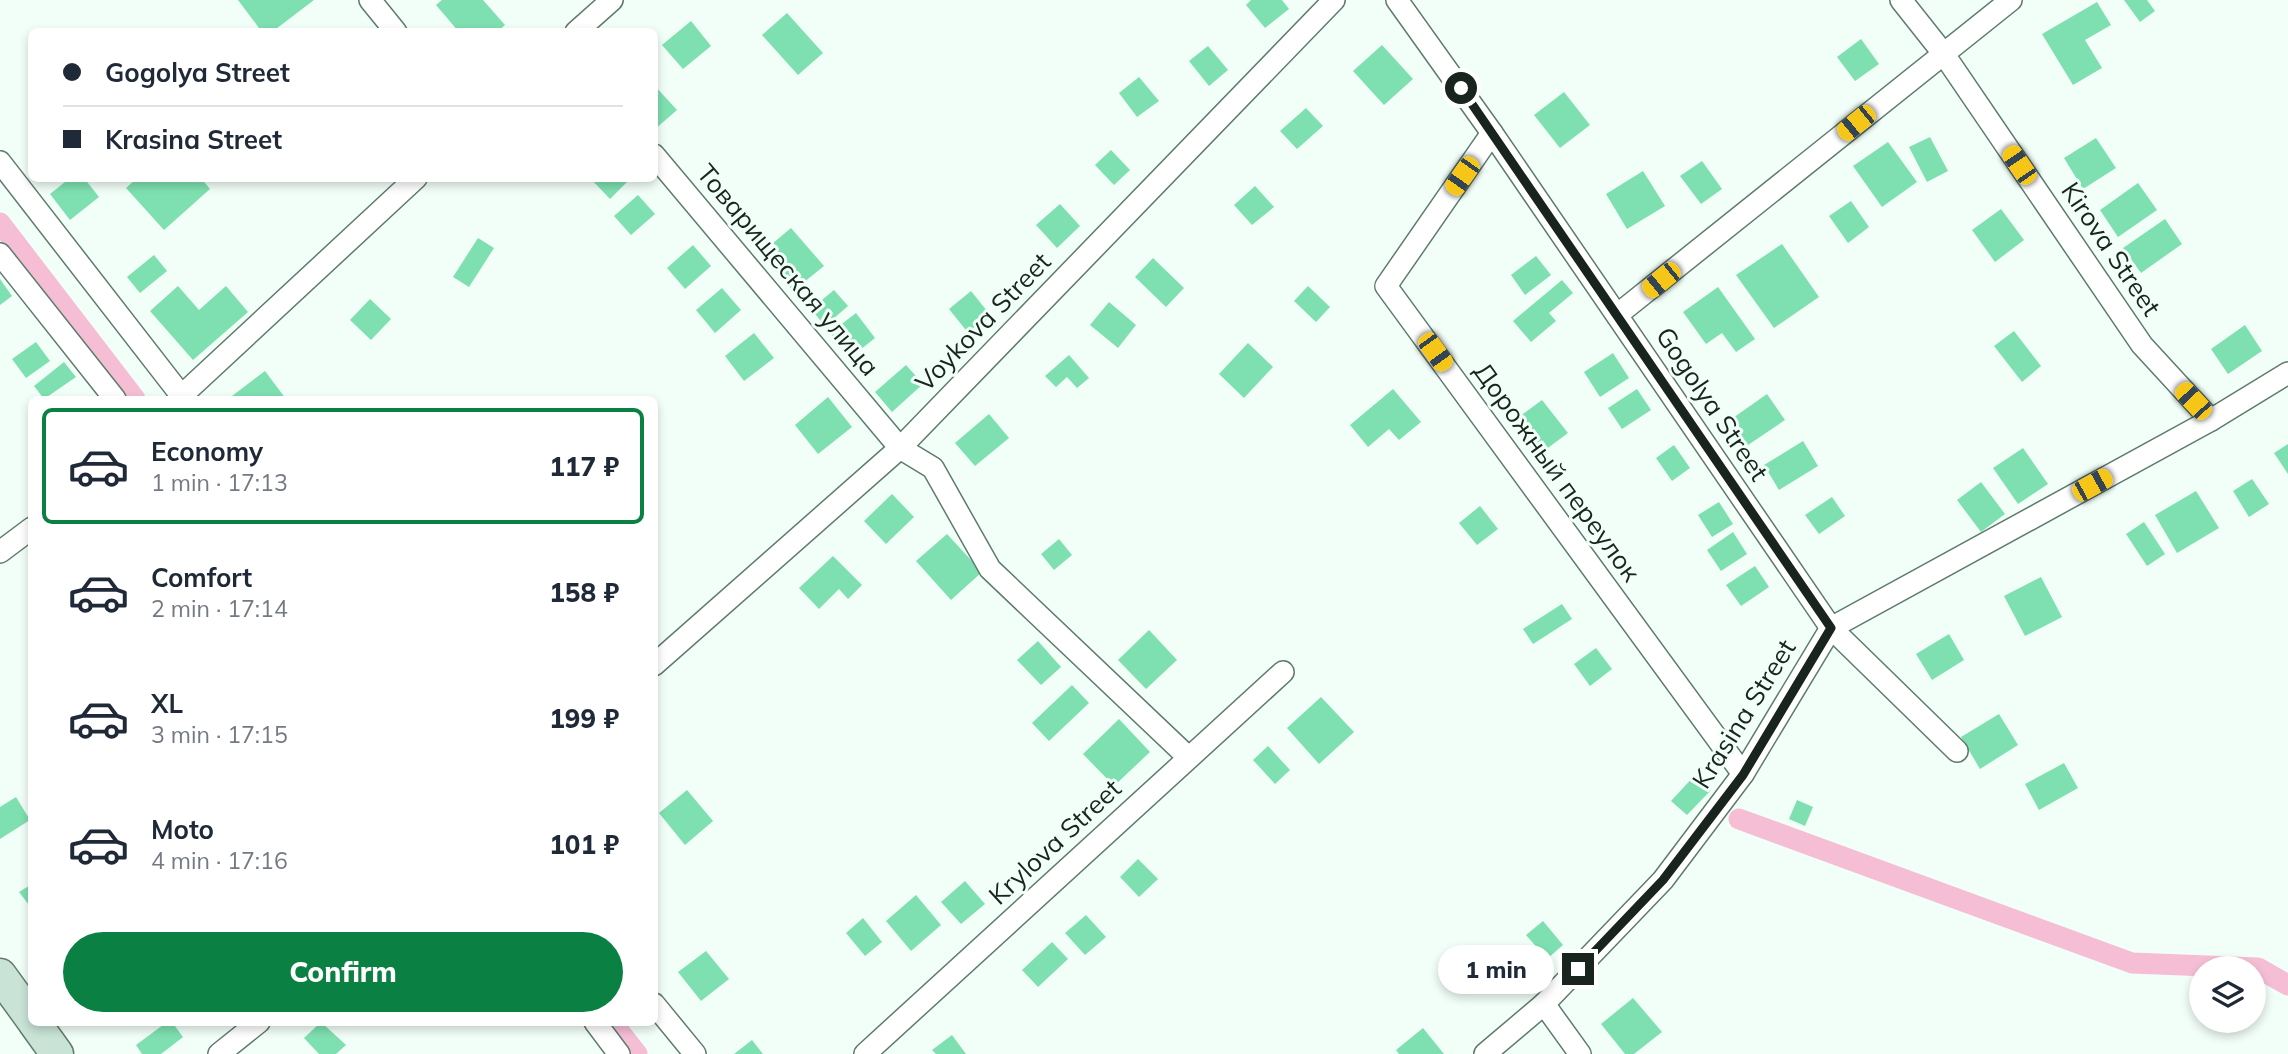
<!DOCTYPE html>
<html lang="en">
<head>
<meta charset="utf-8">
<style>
	body { margin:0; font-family:Mulish,sans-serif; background:#f2f2f3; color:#1f2937; height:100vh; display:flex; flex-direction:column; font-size:26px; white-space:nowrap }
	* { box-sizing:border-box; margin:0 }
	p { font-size:23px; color:#747a83 }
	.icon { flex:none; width:38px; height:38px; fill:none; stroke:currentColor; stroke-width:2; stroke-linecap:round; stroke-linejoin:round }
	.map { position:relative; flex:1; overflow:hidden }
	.panel { position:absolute; left:28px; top:396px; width:630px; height:630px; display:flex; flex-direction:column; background:#fff; border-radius:10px; box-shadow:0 4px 10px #0003 }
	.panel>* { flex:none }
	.hud { position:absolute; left:28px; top:28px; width:630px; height:154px; border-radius:10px; box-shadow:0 4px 10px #0003; display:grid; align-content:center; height:154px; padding:0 35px; background:#fff }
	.buttons { position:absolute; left:2189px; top:956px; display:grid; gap:14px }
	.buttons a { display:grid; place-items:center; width:77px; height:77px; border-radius:50%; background:#fff; box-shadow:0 4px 10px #0003; font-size:35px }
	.end { position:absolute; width:32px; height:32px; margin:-16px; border:9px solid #18241d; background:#fff; box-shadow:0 0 0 4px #fff }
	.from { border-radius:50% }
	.bubble { position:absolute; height:49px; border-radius:24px; background:#fff; box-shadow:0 4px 10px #0003; font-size:23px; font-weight:800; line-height:49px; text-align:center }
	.car { position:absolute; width:21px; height:42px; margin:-21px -10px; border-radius:9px; box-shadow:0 0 5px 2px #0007; background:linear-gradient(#f5c518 24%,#345 0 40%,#f5c518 0 76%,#345 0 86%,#f5c518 0) }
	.hud b { display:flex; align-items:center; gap:24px; height:66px; font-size:26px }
	.hud b+b { border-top:2px solid #e0e1e3 }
	.hud i { width:18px; height:18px; background:#1f2937 }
	ul { padding:12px 0 0; list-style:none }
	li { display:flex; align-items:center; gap:21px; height:116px; margin:0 14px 10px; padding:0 21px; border:4px solid transparent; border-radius:10px }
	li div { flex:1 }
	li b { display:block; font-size:26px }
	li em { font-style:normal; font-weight:800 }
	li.on { border-color:#0b8043 }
	li>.icon { width:63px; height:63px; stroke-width:1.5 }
	.primary-button { display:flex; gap:14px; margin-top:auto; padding:14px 35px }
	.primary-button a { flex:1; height:80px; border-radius:42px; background:#0b8043; color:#fff; font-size:28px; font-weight:800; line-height:80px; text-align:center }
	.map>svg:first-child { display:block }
</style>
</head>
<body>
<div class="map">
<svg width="2288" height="1054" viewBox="0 0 2288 1054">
	<rect width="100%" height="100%" fill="#f2fff8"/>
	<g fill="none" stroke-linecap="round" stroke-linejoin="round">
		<!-- canal -->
		<g stroke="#f5bed5" stroke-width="21">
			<polyline points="0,223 135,399"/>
			<polyline points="1739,819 2132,963 2258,968 2288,985"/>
			<polyline points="612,1022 637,1054"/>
		</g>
	</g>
	<!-- building -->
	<g fill="#7ee0b0">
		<polygon points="238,0 314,0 272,32 262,32"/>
		<polygon points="442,0 483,0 505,25 497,32 459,32 436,5"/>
		<polygon points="1251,0 1282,0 1289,9 1265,28 1246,5"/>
		<polygon points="2124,0 2147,0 2155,11 2140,22"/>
		<polygon points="2097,2 2111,25 2085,40 2102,68 2073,85 2042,34"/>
		<polygon points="787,13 823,53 798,75 762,35"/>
		<polygon points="691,21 711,46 683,69 662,45"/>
		<polygon points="1861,39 1879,64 1855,81 1837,57"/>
		<polygon points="1382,45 1413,79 1384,105 1353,71"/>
		<polygon points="1208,46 1228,70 1209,86 1189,61"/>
		<polygon points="1139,77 1159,101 1137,117 1119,93"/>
		<polygon points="654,85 677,110 654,130"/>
		<polygon points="1564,92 1590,125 1560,148 1534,115"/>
		<polygon points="1306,108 1323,126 1297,149 1280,131"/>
		<polygon points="1930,137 1948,171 1927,182 1909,147"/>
		<polygon points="2096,138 2116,168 2083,189 2064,158"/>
		<polygon points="1888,142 1917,182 1882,207 1853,166"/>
		<polygon points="1111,150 1130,170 1114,185 1095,165"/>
		<polygon points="1702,161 1722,189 1701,204 1680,176"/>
		<polygon points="1643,171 1665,206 1627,229 1606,194"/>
		<polygon points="70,178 84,178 99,197 70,220 50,194"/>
		<polygon points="137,178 201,178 210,189 164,230 126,188"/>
		<polygon points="590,178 631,178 610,199"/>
		<polygon points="2138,183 2157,210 2118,237 2100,210"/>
		<polygon points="1255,186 1274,207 1252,225 1234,205"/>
		<polygon points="638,195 655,214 631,235 614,216"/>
		<polygon points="1851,201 1869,227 1848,243 1829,216"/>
		<polygon points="1060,204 1080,226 1057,248 1036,225"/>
		<polygon points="2001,209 2024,240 1995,262 1972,230"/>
		<polygon points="2165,219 2182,244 2141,273 2123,248"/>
		<polygon points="791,228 824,266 793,291 761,253"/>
		<polygon points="478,238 494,248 469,287 453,277"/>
		<polygon points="1782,244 1819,297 1774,328 1736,275"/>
		<polygon points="693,245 711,266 685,289 667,268"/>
		<polygon points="154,255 167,271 140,293 127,277"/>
		<polygon points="1536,256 1551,275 1525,295 1511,275"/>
		<polygon points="1153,258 1184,288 1166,307 1135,277"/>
		<polygon points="0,279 12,296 0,305"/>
		<polygon points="1562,280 1573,293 1549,313 1556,321 1531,342 1513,321"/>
		<polygon points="178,286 199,310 226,286 248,312 193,360 150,311"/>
		<polygon points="1308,286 1330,307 1316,322 1294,301"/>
		<polygon points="1718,287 1755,339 1736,352 1722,333 1706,344 1683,312"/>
		<polygon points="722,288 741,310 715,333 696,310"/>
		<polygon points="834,290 848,306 825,326 811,309"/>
		<polygon points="971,291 991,316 969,334 949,309"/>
		<polygon points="370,299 391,319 371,340 350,320"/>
		<polygon points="1109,302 1136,325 1118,348 1090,325"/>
		<polygon points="856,313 875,338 850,358 830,333"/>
		<polygon points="2245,325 2262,351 2228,374 2211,349"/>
		<polygon points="2014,331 2041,366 2022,382 1994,346"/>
		<polygon points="754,333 774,358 744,381 725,356"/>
		<polygon points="36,342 50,361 26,378 12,359"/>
		<polygon points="1248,343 1273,367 1244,398 1219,374"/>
		<polygon points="1613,353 1629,378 1600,397 1584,372"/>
		<polygon points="1069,355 1089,378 1077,388 1067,377 1056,387 1045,376"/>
		<polygon points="64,362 76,377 44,399 34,386"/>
		<polygon points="906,365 923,384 892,412 875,392"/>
		<polygon points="265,371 286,399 228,399"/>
		<polygon points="1393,389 1421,422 1399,440 1389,429 1368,447 1350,425"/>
		<polygon points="1637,389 1651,410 1622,429 1608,408"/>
		<polygon points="1767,394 1785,420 1748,445 1730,420"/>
		<polygon points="828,397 852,427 818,454 795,425"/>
		<polygon points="1542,400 1568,433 1537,456 1512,422"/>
		<polygon points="989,414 1009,438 975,466 955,443"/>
		<polygon points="1803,441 1818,466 1779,490 1764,465"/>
		<polygon points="2288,444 2288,474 2274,453"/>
		<polygon points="1674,445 1690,468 1672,481 1656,458"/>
		<polygon points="2023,448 2048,484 2018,504 1993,468"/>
		<polygon points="2252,479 2269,504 2249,517 2233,491"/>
		<polygon points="1981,482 2005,514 1981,532 1957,500"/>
		<polygon points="2196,491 2219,528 2177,553 2155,515"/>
		<polygon points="892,494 914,517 886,544 864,521"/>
		<polygon points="1832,497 1845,516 1819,534 1805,515"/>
		<polygon points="1719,502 1733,524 1712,537 1698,515"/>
		<polygon points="1480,506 1498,529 1477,545 1459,523"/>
		<polygon points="2144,522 2165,554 2147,566 2126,534"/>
		<polygon points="1733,532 1747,554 1721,571 1707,550"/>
		<polygon points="947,534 982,572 951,600 916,561"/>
		<polygon points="1059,539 1072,555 1054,570 1041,554"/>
		<polygon points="833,556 862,585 848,599 839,589 819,609 799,588"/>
		<polygon points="1755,566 1769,587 1741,606 1726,585"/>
		<polygon points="2041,577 2062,617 2025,636 2004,596"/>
		<polygon points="1562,604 1572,619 1533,644 1523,629"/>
		<polygon points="1149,630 1177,660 1146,689 1118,660"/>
		<polygon points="1949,634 1964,660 1932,680 1916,654"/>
		<polygon points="1038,641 1061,667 1041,685 1017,660"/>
		<polygon points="1596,648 1612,669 1590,686 1574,664"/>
		<polygon points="1072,685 1089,703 1049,741 1032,723"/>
		<polygon points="1321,697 1354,732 1319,764 1287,728"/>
		<polygon points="1999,714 2018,745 1980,769 1961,737"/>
		<polygon points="1119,719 1150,752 1114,786 1083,754"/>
		<polygon points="1268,746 1290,770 1275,784 1253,760"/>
		<polygon points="2064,763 2078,788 2039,810 2025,784"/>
		<polygon points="1695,775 1711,790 1687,815 1671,801"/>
		<polygon points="687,790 713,821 685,845 659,813"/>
		<polygon points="16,797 30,820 0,839 0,807"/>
		<polygon points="1797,800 1813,807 1805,826 1789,819"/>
		<polygon points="1138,859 1158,879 1139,897 1120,877"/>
		<polygon points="965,881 985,904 961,924 941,902"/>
		<polygon points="32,884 32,909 19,892"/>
		<polygon points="916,895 941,925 911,951 886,921"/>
		<polygon points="1086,915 1106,937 1085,955 1065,933"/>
		<polygon points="863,918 882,942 865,956 846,933"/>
		<polygon points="1543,921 1563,945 1547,959 1526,935"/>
		<polygon points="1052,942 1068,959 1038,987 1022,970"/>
		<polygon points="706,951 729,979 701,1001 678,972"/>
		<polygon points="1633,998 1662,1032 1634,1054 1625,1054 1601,1024"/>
		<polygon points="167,1022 172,1022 183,1037 161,1054 142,1054 136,1045"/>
		<polygon points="321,1022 346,1045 336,1054 319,1054 304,1038"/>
		<polygon points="1423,1028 1444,1054 1399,1054 1396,1050"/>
		<polygon points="952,1035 966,1054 936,1054 932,1050"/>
		<polygon points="752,1040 763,1054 734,1054"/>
	</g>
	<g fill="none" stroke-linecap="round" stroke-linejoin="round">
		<!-- street casing -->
		<g stroke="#5f7b6c" stroke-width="24">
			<g id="street">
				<polyline points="370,0 396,32"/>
				<polyline points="1397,0 1492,133 1831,628 1957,751"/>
				<polyline points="1901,0 1943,53 2142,345 2211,420"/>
				<polyline points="576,32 612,0"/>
				<polyline points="1492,133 1386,286 1743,774"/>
				<polyline points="654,155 900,448 933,468 990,569 1188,757"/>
				<polyline points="0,162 184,399"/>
				<polyline points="0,254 115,399"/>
				<polyline points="1617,315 2011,0"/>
				<polyline points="178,399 416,178"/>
				<polyline points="0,552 32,528"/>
				<polyline points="654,665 900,448 1334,0"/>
				<polyline points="654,1004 695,1054"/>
				<polyline points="1544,1004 1580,1054"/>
				<polyline points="595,1022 619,1054"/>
				<polyline points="219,1054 259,1022"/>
				<polyline points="865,1054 1283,672"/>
				<polyline points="1485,1054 1544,1004 1663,880 1743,774 1831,628 2211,420 2288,373"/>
			</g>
		</g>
		<!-- secondary casing -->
		<g stroke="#5f7b6c" stroke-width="35">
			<g id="secondary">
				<polyline points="0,975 32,1019"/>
				<polyline points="34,1022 57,1054"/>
			</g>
		</g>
		<!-- street -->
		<use href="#street" stroke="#fff" stroke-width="21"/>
		<!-- secondary -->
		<use href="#secondary" stroke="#c9e3d7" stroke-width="32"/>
	</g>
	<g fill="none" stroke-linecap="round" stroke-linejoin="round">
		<!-- route -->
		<polyline stroke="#18241d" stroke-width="9" points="1461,88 1831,628 1743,775 1663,880 1578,969"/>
	</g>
	<g text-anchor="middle" stroke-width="6" stroke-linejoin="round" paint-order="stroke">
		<!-- street labels -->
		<g font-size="26" fill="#18241d" stroke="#f2fff8">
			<text transform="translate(2111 249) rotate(56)" y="9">Kirova Street</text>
			<text transform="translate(788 270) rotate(50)" y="9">Товарищеская улица</text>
			<text transform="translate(983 322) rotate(-46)" y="9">Voykova Street</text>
			<text transform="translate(1712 404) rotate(56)" y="9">Gogolya Street</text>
			<text transform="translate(1557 472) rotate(54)" y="9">Дорожный переулок</text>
			<text transform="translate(1744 714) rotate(-58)" y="9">Krasina Street</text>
			<text transform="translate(1055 842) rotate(-43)" y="9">Krylova Street</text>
		</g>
	</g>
</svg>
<div class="buttons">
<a><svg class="icon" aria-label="layers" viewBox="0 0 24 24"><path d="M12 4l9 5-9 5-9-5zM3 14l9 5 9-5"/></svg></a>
</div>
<i class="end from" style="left:1461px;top:88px"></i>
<i class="end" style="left:1578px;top:969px"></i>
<div class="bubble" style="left:1438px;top:945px;width:116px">1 min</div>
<i class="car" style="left:1856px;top:123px;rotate:231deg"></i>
<i class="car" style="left:2019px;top:165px;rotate:326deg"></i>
<i class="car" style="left:1462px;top:176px;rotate:215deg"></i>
<i class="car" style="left:1661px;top:280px;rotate:231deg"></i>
<i class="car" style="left:1435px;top:352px;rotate:144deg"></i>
<i class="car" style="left:2193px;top:401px;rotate:317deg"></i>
<i class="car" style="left:2092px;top:485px;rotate:61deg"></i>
<div class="hud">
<b><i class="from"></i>Gogolya Street</b>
<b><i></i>Krasina Street</b>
</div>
<section class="panel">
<ul>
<li class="on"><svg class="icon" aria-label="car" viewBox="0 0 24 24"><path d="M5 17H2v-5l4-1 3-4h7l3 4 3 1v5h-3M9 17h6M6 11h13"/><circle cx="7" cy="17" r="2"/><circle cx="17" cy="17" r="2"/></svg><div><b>Economy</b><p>1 min · 17:13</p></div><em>117 ₽</em></li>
<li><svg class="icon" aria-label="car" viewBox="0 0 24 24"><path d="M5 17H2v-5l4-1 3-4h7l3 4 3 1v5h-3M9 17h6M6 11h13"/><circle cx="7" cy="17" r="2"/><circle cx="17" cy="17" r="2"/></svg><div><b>Comfort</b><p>2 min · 17:14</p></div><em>158 ₽</em></li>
<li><svg class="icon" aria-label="car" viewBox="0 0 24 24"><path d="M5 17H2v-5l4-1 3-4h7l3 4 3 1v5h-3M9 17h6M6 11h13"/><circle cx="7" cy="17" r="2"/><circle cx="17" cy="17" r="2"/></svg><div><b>XL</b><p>3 min · 17:15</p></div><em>199 ₽</em></li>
<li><svg class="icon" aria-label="car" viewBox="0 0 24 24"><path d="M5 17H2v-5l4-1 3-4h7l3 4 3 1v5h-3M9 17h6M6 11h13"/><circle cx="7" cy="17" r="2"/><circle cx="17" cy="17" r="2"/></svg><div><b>Moto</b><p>4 min · 17:16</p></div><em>101 ₽</em></li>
</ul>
<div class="primary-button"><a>Confirm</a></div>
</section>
</div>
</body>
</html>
